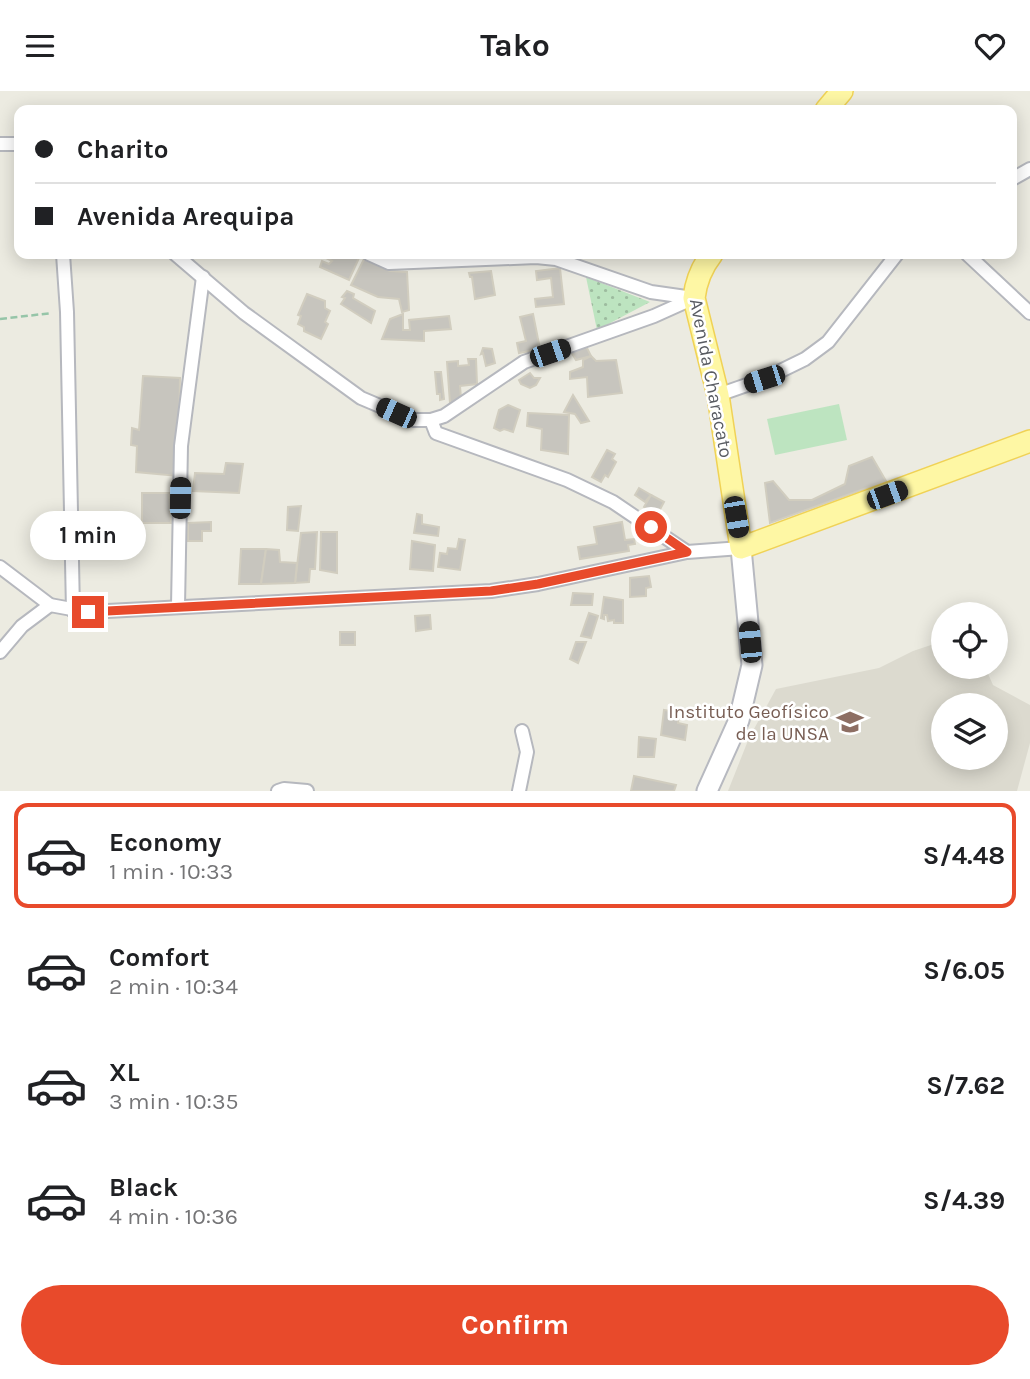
<!DOCTYPE html>
<html lang="en">
<head>
<meta charset="utf-8">
<style>
	body { margin:0; font-family:Karla,sans-serif; background:#f6f6f6; color:#202124; height:100vh; display:flex; flex-direction:column; font-size:26px; white-space:nowrap }
	* { box-sizing:border-box; margin:0 }
	p { font-size:23px; color:#757577 }
	.icon { flex:none; width:38px; height:38px; fill:none; stroke:currentColor; stroke-width:2; stroke-linecap:round; stroke-linejoin:round }
	.map { position:relative; height:700px; overflow:hidden }
	.details { display:flex; flex-direction:column; background:#fff; flex:1 }
	.details>* { flex:none }
	.banner { position:absolute; left:14px; top:14px; width:1003px; height:154px; border-radius:14px; box-shadow:0 4px 18px #0003; display:grid; align-content:center; height:154px; padding:0 21px; background:#fff }
	.buttons { position:absolute; left:931px; top:511px; display:grid; gap:14px }
	.buttons a { display:grid; place-items:center; width:77px; height:77px; border-radius:50%; background:#fff; box-shadow:0 4px 18px #0003; font-size:35px }
	.end { position:absolute; width:32px; height:32px; margin:-16px; border:9px solid #e84a2b; background:#fff; box-shadow:0 0 0 4px #fff }
	.from { border-radius:50% }
	.bubble { position:absolute; height:49px; border-radius:24px; background:#fff; box-shadow:0 4px 18px #0003; font-size:23px; font-weight:700; line-height:49px; text-align:center }
	.car { position:absolute; width:21px; height:42px; margin:-21px -10px; border-radius:9px; box-shadow:0 0 5px 2px #0007; background:linear-gradient(#222 24%,#8ab4d8 0 40%,#222 0 76%,#8ab4d8 0 86%,#222 0) }
	.banner b { display:flex; align-items:center; gap:24px; height:66px; font-size:26px }
	.banner b+b { border-top:2px solid #e0e0e0 }
	.banner i { width:18px; height:18px; background:#202124 }
	ul { padding:12px 0 0; list-style:none }
	li { display:flex; align-items:center; gap:21px; height:105px; margin:0 14px 10px; padding:0 7px; border:4px solid transparent; border-radius:14px }
	li div { flex:1 }
	li b { display:block; font-size:26px }
	li em { font-style:normal; font-weight:700 }
	li.selected { border-color:#e84a2b }
	li>.icon { width:63px; height:63px; stroke-width:1.5 }
	.button { display:flex; gap:14px; margin-top:auto; padding:14px 21px }
	.button a { flex:1; height:80px; border-radius:42px; background:#e84a2b; color:#fff; font-size:28px; font-weight:700; line-height:80px; text-align:center }
	header { display:flex; justify-content:space-between; align-items:center; height:91px; padding:0 21px; background:#fff; font-size:32px; font-weight:700 }
	.map>svg:first-child { display:block }
</style>
</head>
<body>
<header><svg class="icon" aria-label="menu" viewBox="0 0 24 24"><path d="M4 6h16M4 12h16M4 18h16"/></svg>Tako<svg class="icon" aria-label="heart" viewBox="0 0 24 24"><path d="M12 20l-8-8c-3-5 5-10 8-4 3-6 11-1 8 4z"/></svg></header>
<div class="map">
<svg width="1030" height="700" viewBox="0 0 1030 700">
	<defs>
		<pattern id="park-dots" width="8" height="8" patternUnits="userSpaceOnUse" patternTransform="scale(1.75)"><rect width="8" height="8" fill="#bde4c0"/><path d="M2 2h.1M6 6h.1" fill="none" stroke="#9dbc9f" stroke-width="1.8" stroke-linecap="round"/></pattern>
	</defs>
	<rect width="100%" height="100%" fill="#ecebe1"/>
	<!-- education -->
	<path fill="#dcdacf" fill-rule="evenodd" d="M943,550V576H985L993,594L1030,614V652L1017,700H728L749,647L776,598L879,577L913,560ZM943,614H996V667H943Z"/>
	<!-- park -->
	<polygon fill="url(#park-dots)" points="586,186 650,211 597,239"/>
	<!-- pitch -->
	<polygon fill="#bde4c0" points="839,313 847,349 775,364 767,328"/>
	<!-- building -->
	<g fill="#c7c5be" stroke="#d1cdbf" stroke-width="2">
		<polygon points="327,163 340,163 359,167 349,189 320,176 322,170 329,173 332,170 326,167"/>
		<polygon points="364,168 390,180 407,181 409,219 402,221 399,208 378,206 351,194"/>
		<polygon points="560,177 564,213 536,216 535,208 553,206 551,187 537,189 536,180"/>
		<polygon points="491,180 495,204 475,208 472,186 470,186 469,182"/>
		<polygon points="347,200 354,203 353,207 375,220 371,232 341,213 345,207 342,206"/>
		<polygon points="307,203 325,210 325,217 330,220 325,231 328,233 321,248 304,240 304,236 298,233 301,225 298,224"/>
		<polygon points="403,223 403,239 410,239 409,229 449,225 451,238 424,240 424,250 382,248 390,228"/>
		<polygon points="533,223 540,258 519,262 517,252 526,250 520,226"/>
		<polygon points="584,251 591,265 576,269 570,259"/>
		<polygon points="483,257 492,258 495,272 486,275 483,262 481,263"/>
		<polygon points="591,265 596,270 616,269 622,302 588,306 587,286 570,288 570,281 583,276 583,269"/>
		<polygon points="468,268 476,268 477,293 460,295 461,307 450,312 447,271 458,270 458,275 469,274"/>
		<polygon points="435,281 441,281 444,308 440,309 440,303 437,303"/>
		<polygon points="530,282 534,287 540,287 536,294 530,297 521,293 519,289"/>
		<polygon points="143,285 180,287 178,385 136,381 137,355 131,354 132,337 139,339"/>
		<polygon points="573,304 589,330 581,332 575,323 564,321"/>
		<polygon points="508,314 520,319 513,341 504,338 500,340 494,337 499,319"/>
		<polygon points="528,322 569,324 568,363 541,359 542,338 527,335"/>
		<polygon points="607,359 615,363 612,368 616,371 608,386 605,384 601,391 592,386"/>
		<polygon points="872,366 886,390 770,432 765,392 773,390 789,409 812,409 845,393 849,375"/>
		<polygon points="226,372 243,373 239,402 193,400 195,382 224,383"/>
		<polygon points="639,397 651,404 645,411 635,404"/>
		<polygon points="142,402 169,402 171,432 142,432"/>
		<polygon points="651,404 664,411 657,424 644,416"/>
		<polygon points="301,415 298,440 287,439 288,416"/>
		<polygon points="417,423 422,424 422,433 439,436 438,445 414,442"/>
		<polygon points="211,431 211,440 202,440 202,450 188,450 188,432"/>
		<polygon points="622,431 625,449 634,448 635,453 628,454 629,460 580,468 578,456 597,453 594,436"/>
		<polygon points="317,441 315,478 310,478 309,491 295,492 301,442"/>
		<polygon points="321,441 337,441 337,482 320,479"/>
		<polygon points="459,448 465,449 460,479 438,476 440,462 447,463 448,457 457,458"/>
		<polygon points="412,450 435,454 433,480 410,478"/>
		<polygon points="241,458 266,458 261,493 239,493"/>
		<polygon points="266,458 279,459 280,471 297,472 295,492 261,493"/>
		<polygon points="649,485 651,496 646,497 646,505 630,506 630,487"/>
		<polygon points="573,502 593,503 592,514 571,514"/>
		<polygon points="604,506 623,509 623,532 614,532 614,529 608,530 607,524 604,524 604,528 601,527"/>
		<polygon points="589,522 598,525 591,547 581,545"/>
		<polygon points="430,524 431,538 416,540 415,525"/>
		<rect x="340" y="541" width="15" height="13"/>
		<polygon points="576,551 586,551 578,572 570,568"/>
		<polygon points="664,619 679,621 678,632 687,634 685,649 661,644"/>
		<polygon points="639,646 656,648 654,666 638,666"/>
		<polygon points="634,685 676,694 674,700 631,700"/>
	</g>
	<g fill="none" stroke-linecap="round" stroke-linejoin="round">
		<!-- street casing -->
		<g stroke="#b6b8be" stroke-width="16">
			<g id="street">
				<polyline points="0,53 19,53"/>
				<polyline points="1012,88 1030,78"/>
				<polyline points="63,163 67,221 73,520"/>
				<polyline points="175,163 244,222 361,307 413,329 431,329 444,325 524,271 654,225 694,207"/>
				<polyline points="369,163 389,172 536,166 556,168 651,201 693,207"/>
				<polyline points="967,163 1030,222"/>
				<polyline points="718,304 764,288 805,268 828,251 897,163"/>
				<polyline points="431,329 436,342 567,389 613,411 687,461"/>
				<polyline points="0,476 50,514 88,521 491,500 538,493 687,461 741,457"/>
				<polyline points="178,515 181,355 203,186"/>
				<polyline points="0,561 22,535 50,514"/>
				<polyline points="278,700 284,698 307,700"/>
				<polyline points="519,700 527,661 522,640"/>
			</g>
		</g>
		<!-- secondary casing -->
		<g stroke="#b7b9c0" stroke-width="23">
			<polyline id="secondary" points="707,700 739,629 752,574 741,457"/>
		</g>
		<!-- primary casing -->
		<g stroke="#f0d256" stroke-width="24">
			<g id="primary">
				<polyline points="826,19 842,0"/>
				<path d="M712,163C701,177 696,190 694,207L718,304L741,457L1030,350"/>
			</g>
		</g>
		<!-- path -->
		<polyline stroke="#96c5a8" stroke-width="2.5" stroke-dasharray="7 3.5" stroke-linecap="butt" points="0,228 52,222"/>
		<!-- street -->
		<use href="#street" stroke="#fff" stroke-width="12"/>
		<!-- secondary -->
		<use href="#secondary" stroke="#fff" stroke-width="19"/>
		<!-- primary -->
		<use href="#primary" stroke="#fef7a4" stroke-width="21"/>
	</g>
	<g fill="none" stroke-linecap="round" stroke-linejoin="round">
		<!-- route -->
		<polyline stroke="#e84a2b" stroke-width="9" points="88,521 491,500 538,493 687,461 651,436"/>
	</g>
	<!-- icons -->
	<defs>
		<g id="university-bare" transform="scale(2.1)"><path d="M0-5L7-2L0 1L-7-2ZM-4 1L0 2.5L4 1V4Q0 6-4 4Z" fill="#8d6e63" stroke="#fff" stroke-width="2.5" paint-order="stroke"/></g>
	</defs>
	<g fill-rule="evenodd">
		<use href="#university-bare" x="850" y="631"/>
	</g>
	<g text-anchor="middle" stroke-width="5" stroke-linejoin="round" paint-order="stroke">
		<!-- street labels -->
		<g font-size="19" fill="#595c62" stroke="#fff">
			<text transform="translate(712 287) rotate(79)" y="7">Avenida Characato</text>
		</g>
		<!-- education labels -->
		<g font-size="19" fill="#785e54" stroke="#fff" text-anchor="end">
			<text x="829" y="627">Instituto Geofísico<tspan x="829" dy="22">de la UNSA</tspan></text>
		</g>
	</g>
</svg>
<div class="buttons">
<a><svg class="icon" aria-label="locate" viewBox="0 0 24 24"><circle cx="12" cy="12" r="6"/><path d="M12 2v4M12 18v4M2 12h4M18 12h4"/></svg></a>
<a><svg class="icon" aria-label="layers" viewBox="0 0 24 24"><path d="M12 4l9 5-9 5-9-5zM3 14l9 5 9-5"/></svg></a>
</div>
<i class="end from" style="left:651px;top:436px"></i>
<i class="end" style="left:88px;top:521px"></i>
<div class="bubble" style="left:30px;top:420px;width:116px">1 min</div>
<i class="car" style="left:550px;top:262px;rotate:71deg"></i>
<i class="car" style="left:764px;top:288px;rotate:252deg"></i>
<i class="car" style="left:396px;top:322px;rotate:294deg"></i>
<i class="car" style="left:887px;top:404px;rotate:70deg"></i>
<i class="car" style="left:180px;top:407px;rotate:1deg"></i>
<i class="car" style="left:736px;top:426px;rotate:170deg"></i>
<i class="car" style="left:750px;top:551px;rotate:355deg"></i>
<div class="banner">
<b><i class="from"></i>Charito</b>
<b><i></i>Avenida Arequipa</b>
</div>
</div>
<section class="details">
<ul>
<li class="selected"><svg class="icon" aria-label="car" viewBox="0 0 24 24"><path d="M5 17H2v-5l4-1 3-4h7l3 4 3 1v5h-3M9 17h6M6 11h13"/><circle cx="7" cy="17" r="2"/><circle cx="17" cy="17" r="2"/></svg><div><b>Economy</b><p>1 min · 10:33</p></div><em>S/4.48</em></li>
<li><svg class="icon" aria-label="car" viewBox="0 0 24 24"><path d="M5 17H2v-5l4-1 3-4h7l3 4 3 1v5h-3M9 17h6M6 11h13"/><circle cx="7" cy="17" r="2"/><circle cx="17" cy="17" r="2"/></svg><div><b>Comfort</b><p>2 min · 10:34</p></div><em>S/6.05</em></li>
<li><svg class="icon" aria-label="car" viewBox="0 0 24 24"><path d="M5 17H2v-5l4-1 3-4h7l3 4 3 1v5h-3M9 17h6M6 11h13"/><circle cx="7" cy="17" r="2"/><circle cx="17" cy="17" r="2"/></svg><div><b>XL</b><p>3 min · 10:35</p></div><em>S/7.62</em></li>
<li><svg class="icon" aria-label="car" viewBox="0 0 24 24"><path d="M5 17H2v-5l4-1 3-4h7l3 4 3 1v5h-3M9 17h6M6 11h13"/><circle cx="7" cy="17" r="2"/><circle cx="17" cy="17" r="2"/></svg><div><b>Black</b><p>4 min · 10:36</p></div><em>S/4.39</em></li>
</ul>
<div class="button"><a>Confirm</a></div>
</section>
</body>
</html>
